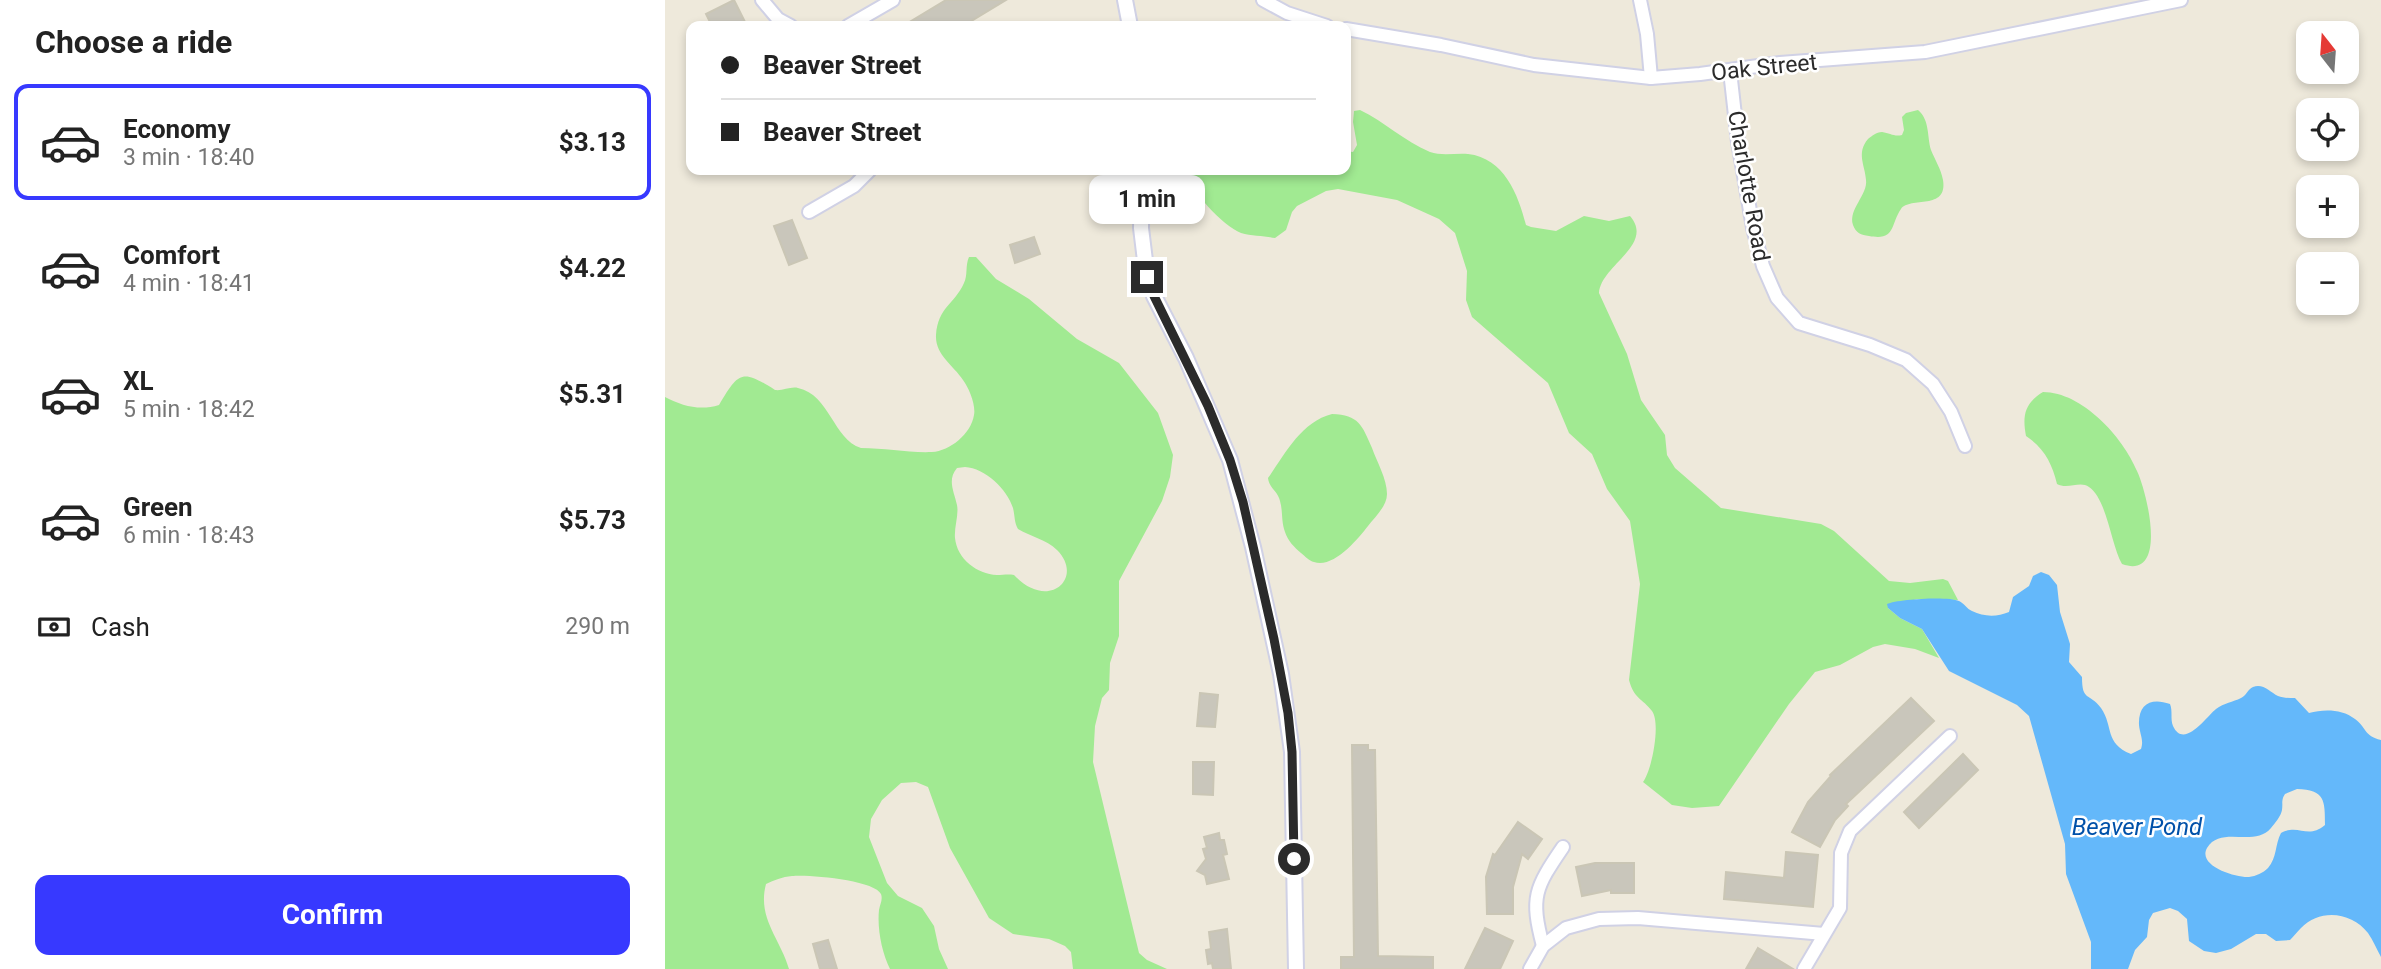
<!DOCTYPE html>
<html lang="en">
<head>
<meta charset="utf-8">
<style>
	body { margin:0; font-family:Roboto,sans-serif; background:#f6f6f6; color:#222; height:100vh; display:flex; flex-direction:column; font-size:26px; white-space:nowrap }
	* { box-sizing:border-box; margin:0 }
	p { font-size:23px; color:#767676 }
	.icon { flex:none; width:38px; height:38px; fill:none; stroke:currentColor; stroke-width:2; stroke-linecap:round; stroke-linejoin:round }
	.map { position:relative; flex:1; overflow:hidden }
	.drawer { display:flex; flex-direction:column; background:#fff; width:665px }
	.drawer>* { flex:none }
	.hud { position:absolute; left:21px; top:21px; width:665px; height:154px; border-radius:14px; box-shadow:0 4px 10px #0003; display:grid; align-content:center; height:154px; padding:0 35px; background:#fff }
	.needle { width:46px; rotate:343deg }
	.fabs { position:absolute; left:1631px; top:21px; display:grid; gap:14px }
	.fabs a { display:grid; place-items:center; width:63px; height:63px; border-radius:14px; background:#fff; box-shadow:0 4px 10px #0003; font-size:35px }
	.end { position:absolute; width:32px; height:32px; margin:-16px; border:9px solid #2b2b2b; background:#fff; box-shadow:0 0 0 4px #fff }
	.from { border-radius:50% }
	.bubble { position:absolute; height:49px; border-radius:14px; background:#fff; box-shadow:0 4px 10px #0003; font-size:23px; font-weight:700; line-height:49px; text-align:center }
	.hud b { display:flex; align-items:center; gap:24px; height:66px; font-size:26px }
	.hud b+b { border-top:2px solid #e0e0e0 }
	.hud i { width:18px; height:18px; background:#222 }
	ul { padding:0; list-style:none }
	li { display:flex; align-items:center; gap:21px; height:116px; margin:0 14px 10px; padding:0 21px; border:4px solid transparent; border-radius:14px }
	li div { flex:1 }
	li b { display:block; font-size:26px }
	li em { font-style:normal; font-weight:700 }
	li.selected { border-color:#3739ff }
	li>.icon { width:63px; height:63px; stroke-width:1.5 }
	h2 { padding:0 35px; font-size:32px; line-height:84px }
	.pay { display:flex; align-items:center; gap:18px; height:77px; padding:0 35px; font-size:26px }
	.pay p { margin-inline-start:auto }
	.cta { display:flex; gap:14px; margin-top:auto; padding:14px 35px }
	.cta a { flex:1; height:80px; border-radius:14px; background:#3739ff; color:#fff; font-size:28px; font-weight:700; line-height:80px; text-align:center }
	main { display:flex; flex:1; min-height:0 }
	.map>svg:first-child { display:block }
</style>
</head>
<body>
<main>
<section class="drawer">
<h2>Choose a ride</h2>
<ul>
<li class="selected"><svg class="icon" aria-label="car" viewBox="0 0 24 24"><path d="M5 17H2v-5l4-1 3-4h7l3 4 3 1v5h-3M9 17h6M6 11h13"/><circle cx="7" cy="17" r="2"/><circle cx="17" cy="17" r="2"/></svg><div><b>Economy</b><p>3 min · 18:40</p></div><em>$3.13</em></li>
<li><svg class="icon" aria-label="car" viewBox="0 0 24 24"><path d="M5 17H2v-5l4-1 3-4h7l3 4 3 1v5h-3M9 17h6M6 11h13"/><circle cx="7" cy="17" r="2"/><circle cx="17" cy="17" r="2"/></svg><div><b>Comfort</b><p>4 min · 18:41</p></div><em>$4.22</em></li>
<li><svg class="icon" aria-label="car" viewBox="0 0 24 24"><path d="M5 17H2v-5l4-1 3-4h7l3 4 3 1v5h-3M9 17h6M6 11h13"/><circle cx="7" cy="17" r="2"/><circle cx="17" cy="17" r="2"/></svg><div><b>XL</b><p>5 min · 18:42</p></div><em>$5.31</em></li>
<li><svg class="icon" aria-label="car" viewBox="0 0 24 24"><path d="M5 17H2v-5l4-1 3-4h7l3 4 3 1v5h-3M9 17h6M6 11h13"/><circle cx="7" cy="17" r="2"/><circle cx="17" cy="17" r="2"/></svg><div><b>Green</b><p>6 min · 18:43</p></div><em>$5.73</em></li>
</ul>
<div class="pay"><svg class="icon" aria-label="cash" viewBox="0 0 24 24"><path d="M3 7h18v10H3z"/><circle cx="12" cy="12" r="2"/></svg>Cash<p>290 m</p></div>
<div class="cta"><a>Confirm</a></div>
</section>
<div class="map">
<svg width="1716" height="969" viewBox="0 0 1716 969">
	<rect width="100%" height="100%" fill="#eee9db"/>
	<!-- green -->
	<g fill="#a1ea92" fill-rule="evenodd">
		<path d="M695,110C720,122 739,141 765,152C776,156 791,153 803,154C839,158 853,194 861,225L866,227L891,231L919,216L944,221L965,216C990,245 936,265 934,293L962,354L976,400L1000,435L1002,455L1010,468L1056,508L1156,524L1169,531L1224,581L1245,583L1278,579L1283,581L1293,600L1252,599L1223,608L1235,618L1257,629L1274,658L1250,649L1220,644L1208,647L1175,665L1150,672L1124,704L1054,806L1027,808L1007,805L978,782C987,770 996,723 987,711C977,698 969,699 964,680L975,584L965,521L942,489L927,454L904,433L883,383L807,317L801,300L802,271L790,233L774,219L732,200L673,189L661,191L632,206L627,212L621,230L610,238C600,236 587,236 576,233C558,226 524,190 522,170H681V151L688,152L692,145L688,122L689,111Z"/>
		<path d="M1253,110C1265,120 1262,137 1266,150C1270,160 1276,169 1278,180C1283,211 1245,196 1236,209C1225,225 1231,241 1204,236C1196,235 1191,233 1188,225C1183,209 1203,195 1201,180C1200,165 1191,153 1203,139C1207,136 1211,132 1217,132C1225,133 1229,137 1237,135L1239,130L1237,117L1241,113Z"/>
		<path d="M304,257H311L331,279L364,299L412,339L454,363L493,413L508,455L505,477L497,501L454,581V636L445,663L444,690L437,698L430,726L428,762L474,953L482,960L502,969H408L406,952L400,946L384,939L348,934L324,918L285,848L263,787L251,782L236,783L217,800L206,819L204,837L222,883L233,896L257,908L269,926L274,949L283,969H225C217,953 212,929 214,910C215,904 218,900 216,894C210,880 142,874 127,876C117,877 109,880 101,884C92,918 115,938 124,969H0V397C17,406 35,411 54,405C74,371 77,369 110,390C118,391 126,386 133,388C165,395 168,439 196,448C220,448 244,453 267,452C285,451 306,434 309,415C311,405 304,388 298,380C288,365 270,355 271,335C273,307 289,305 299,283C303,275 300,266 304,257ZM300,467C320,468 342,489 348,508C350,516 349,522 353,529C366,537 381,539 392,550C420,578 383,612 349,575C343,574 338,575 332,575C312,574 292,559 290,538C289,527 294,515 292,505C289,491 282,480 292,468Z"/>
		<path d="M1378,392C1417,392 1458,437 1472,471C1482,492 1504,581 1457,564C1446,545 1442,499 1424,487C1415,480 1403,490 1392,484C1387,463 1379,448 1361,436C1357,415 1360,403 1378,392Z"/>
		<path d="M667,414C694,415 697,425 707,448C712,462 722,479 722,494C722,506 710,517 703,526C693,539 668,569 649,562C644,561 640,556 636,553C629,547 623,541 620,532C616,521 618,511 615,501C613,491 604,488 603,478C620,454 636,422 667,414Z"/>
	</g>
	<!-- water -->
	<path fill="#64b8fa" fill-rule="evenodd" d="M1376,572L1384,575L1392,585L1395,612L1405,644L1404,662L1417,677C1417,702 1424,692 1436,708C1449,727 1439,743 1466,754L1476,749C1479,740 1475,735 1474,725C1473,704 1486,697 1505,704C1508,711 1505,719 1508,726C1519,750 1542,716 1551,709C1559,703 1568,702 1576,698C1581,696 1583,689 1588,687C1598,683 1605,692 1613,696C1618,698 1624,698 1630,698L1644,713C1659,709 1677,709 1690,719C1701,727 1699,736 1716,740V957C1712,950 1708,940 1703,933C1687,912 1655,908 1636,928C1632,932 1629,936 1625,940L1611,941L1601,934H1591L1566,949L1551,953L1539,951L1524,941L1522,919L1513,911L1505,908L1488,913L1484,920L1482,937L1470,950L1463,969H1426V942L1401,874L1400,844L1364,716L1352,705L1284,671L1257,629L1235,618L1223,608L1222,604C1233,599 1284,596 1294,601C1299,603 1302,609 1307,611C1319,617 1332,617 1344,612L1348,597L1364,586L1368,576ZM1632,789C1660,790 1660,800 1660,825C1642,840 1634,823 1616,833C1610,844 1612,858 1603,868C1598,873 1591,876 1584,877C1571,878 1532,866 1542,848C1556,825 1589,848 1606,828C1610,823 1616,816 1617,810C1618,803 1616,800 1620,794Z"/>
	<!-- building -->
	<g fill="#c9c6bb" stroke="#cac6b5" stroke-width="2">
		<polygon points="69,0 82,26 47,26 41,14"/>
		<polygon points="281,0 341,0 298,26 238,26"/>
		<polygon points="127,220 142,258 124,265 109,226"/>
		<polygon points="369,237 375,254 350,263 345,245"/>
		<polygon points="535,693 553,695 550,727 532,726"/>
		<polygon points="1246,698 1269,721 1181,804 1183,806 1170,820 1155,847 1127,832 1143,802 1166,776 1165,775"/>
		<polygon points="687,745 703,745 703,750 710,750 713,956 768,957 768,969 676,969 676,957 689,957"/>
		<polygon points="1298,754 1313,770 1254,828 1239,812"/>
		<polygon points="528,762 549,762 548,795 528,794"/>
		<polygon points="853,822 877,839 863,859 857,854 848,887 848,914 822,914 821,877 828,854 830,855"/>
		<polygon points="554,833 555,840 559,840 562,854 558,855 564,879 542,884 540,875 532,871 541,859 538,849 542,848 539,837"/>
		<polygon points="1121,852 1153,855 1148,907 1059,899 1061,872 1119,878"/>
		<polygon points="930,863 969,863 969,893 946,893 946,890 917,896 911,867"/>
		<polygon points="820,928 848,941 835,969 800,969"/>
		<polygon points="562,929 566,969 548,969 547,963 543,964 541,950 546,949 544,932"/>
		<polygon points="163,940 172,969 155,969 148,944"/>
		<polygon points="1093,948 1128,969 1081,969"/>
	</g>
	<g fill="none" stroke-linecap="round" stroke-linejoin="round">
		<!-- minor casing -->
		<g stroke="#d0d1e5" stroke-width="16">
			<g id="minor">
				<polyline points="97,0 113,19 126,26"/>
				<polyline points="598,0 622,13 662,26"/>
				<polyline points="975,0 982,34 986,78"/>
				<polyline points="183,26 228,0"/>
				<polyline points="681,29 776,45 869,65 986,78 1035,74 1115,63 1260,52 1516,0"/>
				<polyline points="1065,71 1073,142 1088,228 1098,266 1112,298 1134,323 1205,345 1241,360 1268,384 1286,412 1300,446"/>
				<polyline points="144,212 189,186 205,170"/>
				<path d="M878,946C865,897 870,888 898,847"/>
				<polyline points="865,969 878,946 901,928 934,919 973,918 1159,934"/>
				<polyline points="1139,969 1175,908 1176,853 1185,831 1285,736"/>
			</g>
		</g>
		<!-- tertiary casing -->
		<g stroke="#d0d1e5" stroke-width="18">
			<g id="tertiary">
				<polyline points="460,0 465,26"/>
				<polyline points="477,170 476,228 482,277 489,296 521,358 565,460 588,547 616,674 627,752 631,969"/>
			</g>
		</g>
		<!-- minor -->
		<use href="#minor" stroke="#fff" stroke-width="12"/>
		<!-- tertiary -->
		<use href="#tertiary" stroke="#fff" stroke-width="14"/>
	</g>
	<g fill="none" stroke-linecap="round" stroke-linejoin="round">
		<!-- route -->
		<polyline stroke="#2b2b2b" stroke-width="9" points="482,277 489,296 543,406 565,460 578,502 609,639 623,713 627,752 629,859"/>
	</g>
	<g text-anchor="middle" stroke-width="5" stroke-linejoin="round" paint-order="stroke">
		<!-- street labels -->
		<g font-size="23" fill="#2b2b2b" stroke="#fff">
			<text transform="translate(1099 67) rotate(-6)" y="8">Oak Street</text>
			<text transform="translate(1084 186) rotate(80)" y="8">Charlotte Road</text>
		</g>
		<!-- water labels -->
		<g font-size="24" font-style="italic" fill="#0051a9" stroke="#fff">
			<text x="1472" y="835">Beaver Pond</text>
		</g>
	</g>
</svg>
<div class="fabs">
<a><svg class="needle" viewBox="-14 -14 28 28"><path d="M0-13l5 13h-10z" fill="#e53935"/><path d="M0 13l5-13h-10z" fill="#767676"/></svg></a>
<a><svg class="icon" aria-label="locate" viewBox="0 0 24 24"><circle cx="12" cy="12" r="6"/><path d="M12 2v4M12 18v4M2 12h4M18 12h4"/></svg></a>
<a>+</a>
<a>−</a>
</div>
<i class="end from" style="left:629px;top:859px"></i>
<i class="end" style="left:482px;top:277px"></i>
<div class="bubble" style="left:424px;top:175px;width:116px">1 min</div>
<div class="hud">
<b><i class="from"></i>Beaver Street</b>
<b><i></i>Beaver Street</b>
</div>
</div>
</main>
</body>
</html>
